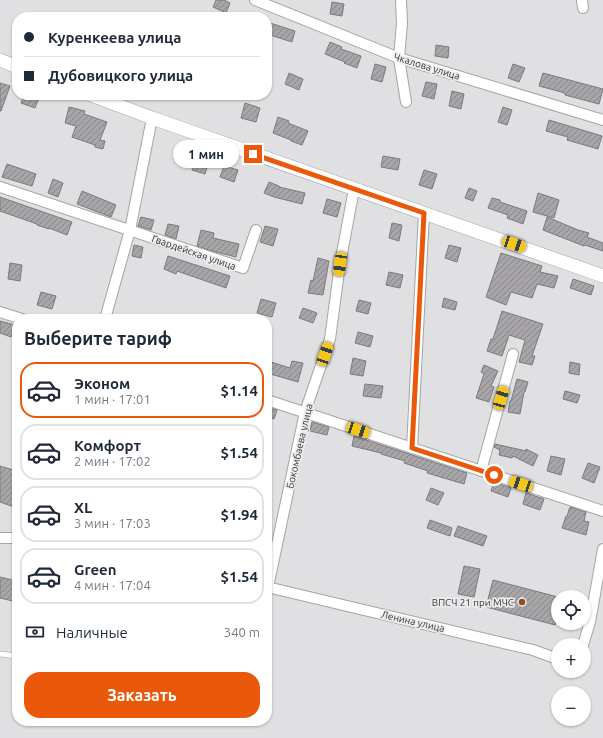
<!DOCTYPE html>
<html lang="ru">
<head>
<meta charset="utf-8">
<style>
	body { margin:0; font-family:Ubuntu,sans-serif; background:#f6f6f7; color:#1f2937; height:100vh; display:flex; flex-direction:column; font-size:15px; white-space:nowrap }
	* { box-sizing:border-box; margin:0 }
	p { font-size:13px; color:#747a83 }
	.icon { flex:none; width:22px; height:22px; fill:none; stroke:currentColor; stroke-width:2; stroke-linecap:round; stroke-linejoin:round }
	.map { position:relative; flex:1; overflow:hidden }
	.panel { position:absolute; left:12px; top:314px; width:260px; height:412px; display:flex; flex-direction:column; background:#fff; border-radius:16px; box-shadow:0 1px 3px #0004 }
	.panel>* { flex:none }
	.top-card { position:absolute; left:12px; top:12px; width:260px; height:88px; border-radius:16px; box-shadow:0 1px 3px #0004; display:grid; align-content:center; height:88px; padding:0 12px; background:#fff }
	.buttons { position:absolute; left:551px; top:590px; display:grid; gap:8px }
	.buttons a { display:grid; place-items:center; width:40px; height:40px; border-radius:50%; background:#fff; box-shadow:0 1px 3px #0004; font-size:20px }
	.end { position:absolute; width:18px; height:18px; margin:-9px; border:5px solid #ea580c; background:#fff; box-shadow:0 0 0 2px #fff }
	.from { border-radius:50% }
	.bubble { position:absolute; height:28px; border-radius:14px; background:#fff; box-shadow:0 1px 3px #0004; font-size:13px; font-weight:600; line-height:28px; text-align:center }
	.car { position:absolute; width:12px; height:24px; margin:-12px -6px; border-radius:5px; box-shadow:0 0 3px 1px #0007; background:linear-gradient(#f5c518 24%,#345 0 40%,#f5c518 0 76%,#345 0 86%,#f5c518 0) }
	.top-card b { display:flex; align-items:center; gap:14px; height:38px; font-size:15px }
	.top-card b+b { border-top:1px solid #e0e1e3 }
	.top-card i { width:10px; height:10px; background:#1f2937 }
	ul { padding:0; list-style:none }
	li { display:flex; align-items:center; gap:12px; height:56px; margin:0 8px 6px; padding:0 4px; border:2px solid #e0e1e3; border-radius:16px }
	li div { flex:1 }
	li b { display:block; font-size:15px }
	li em { font-style:normal; font-weight:600 }
	li.selected { border-color:#ea580c }
	li>.icon { width:36px; height:36px; stroke-width:1.5 }
	h2 { padding:0 12px; font-size:18px; line-height:48px }
	.pay { display:flex; align-items:center; gap:10px; height:44px; padding:0 12px; font-size:15px }
	.pay p { margin-inline-start:auto }
	.cta { display:flex; gap:8px; margin-top:auto; padding:8px 12px }
	.cta a { flex:1; height:46px; border-radius:16px; background:#ea580c; color:#fff; font-size:16px; font-weight:600; line-height:46px; text-align:center }
	.map>svg:first-child { display:block }
</style>
</head>
<body>
<div class="map">
<svg width="603" height="738" viewBox="0 0 603 738">
	<defs>
		<pattern id="building-hatch" width="6" height="6" patternUnits="userSpaceOnUse"><rect width="6" height="6" fill="#a7a5a7"/><path d="M-1 1l2-2M0 6l6-6M5 7l2-2" fill="none" stroke="#898789"/></pattern>
	</defs>
	<rect width="100%" height="100%" fill="#e0dfe2"/>
	<!-- building -->
	<g fill="url(#building-hatch)" stroke="#7c7a7c">
		<polygon points="216,0 224,0 230,3 226,13 213,7"/>
		<polygon points="332,2 344,4 342,16 330,14"/>
		<polygon points="267,22 295,31 292,42 267,34"/>
		<polygon points="330,42 342,47 341,49 361,56 357,68 344,63 345,62 325,54"/>
		<polygon points="436,45 449,47 448,58 435,56"/>
		<polygon points="375,64 386,67 382,82 371,79"/>
		<polygon points="513,64 525,68 519,82 508,78"/>
		<polygon points="289,73 303,79 299,90 285,84"/>
		<polygon points="543,73 603,89 599,104 565,95 565,93 539,86"/>
		<polygon points="426,82 437,84 434,99 422,96"/>
		<polygon points="0,83 10,86 1,111 0,111"/>
		<polygon points="452,91 464,94 461,109 449,106"/>
		<polygon points="24,95 33,95 39,98 35,108 21,103"/>
		<polygon points="245,103 260,108 256,122 241,118"/>
		<polygon points="69,107 85,111 84,114 107,122 100,140 105,141 103,149 95,147 95,145 72,137 76,126 65,123"/>
		<polygon points="503,107 512,110 507,125 498,122"/>
		<polygon points="278,117 289,121 288,123 308,131 302,145 291,141 291,140 273,133"/>
		<polygon points="549,120 602,136 598,149 567,140 568,137 546,131"/>
		<polygon points="196,156 209,160 205,174 192,170"/>
		<polygon points="383,156 400,159 398,170 381,167"/>
		<polygon points="7,164 36,174 32,186 2,177"/>
		<polygon points="224,166 238,170 234,182 220,177"/>
		<polygon points="424,170 437,174 432,189 419,185"/>
		<polygon points="53,179 63,183 58,197 48,193"/>
		<polygon points="269,182 279,186 279,187 305,193 302,204 274,197 264,193"/>
		<polygon points="469,188 477,191 473,201 465,198"/>
		<polygon points="82,191 116,205 111,217 77,204"/>
		<polygon points="538,193 559,200 554,218 533,212"/>
		<polygon points="0,197 72,222 67,235 49,228 49,229 37,225 37,224 0,211"/>
		<polygon points="492,198 500,200 500,202 527,211 523,224 507,218 508,215 488,208"/>
		<polygon points="327,199 341,203 337,217 323,213"/>
		<polygon points="141,217 154,220 151,230 138,226"/>
		<polygon points="547,217 578,230 589,233 587,237 603,243 603,251 585,245 584,246 543,230"/>
		<polygon points="392,223 402,225 399,241 389,238"/>
		<polygon points="168,224 179,226 176,239 165,235"/>
		<polygon points="265,226 278,229 273,246 260,242"/>
		<polygon points="201,230 214,233 213,238 239,244 236,257 212,251 197,246"/>
		<polygon points="134,245 143,247 141,258 132,256"/>
		<polygon points="449,245 461,248 457,262 445,258"/>
		<polygon points="501,253 542,266 540,272 558,276 554,288 537,284 532,298 511,292 506,305 486,297"/>
		<polygon points="168,256 230,276 226,288 177,271 176,274 164,269"/>
		<polygon points="318,258 329,261 323,295 308,293 311,280 313,281"/>
		<polygon points="10,263 22,265 20,281 8,279"/>
		<polygon points="389,272 403,275 400,288 386,285"/>
		<polygon points="573,279 594,286 591,295 570,288"/>
		<polygon points="41,292 56,296 52,309 37,305"/>
		<polygon points="444,298 457,302 455,310 442,307"/>
		<polygon points="261,299 276,303 272,317 257,313"/>
		<polygon points="359,300 371,303 368,314 356,311"/>
		<polygon points="303,308 317,313 313,323 299,318"/>
		<polygon points="502,311 543,324 532,356 535,356 532,365 519,362 525,340 509,335 502,356 487,351 491,339 493,339"/>
		<polygon points="0,321 15,325 11,337 0,333"/>
		<polygon points="358,332 373,336 370,347 355,343"/>
		<polygon points="353,358 366,361 363,376 350,374"/>
		<polygon points="292,361 303,363 298,382 267,373 271,362 290,368"/>
		<polygon points="570,362 580,364 579,375 569,373"/>
		<polygon points="484,365 498,371 491,386 494,387 489,402 476,398 484,374 481,372"/>
		<polygon points="517,379 528,382 525,392 524,392 520,414 508,412 510,401 511,401"/>
		<polygon points="365,384 383,386 381,398 363,396"/>
		<polygon points="565,391 580,395 577,403 563,399"/>
		<polygon points="267,407 277,410 274,419 267,417"/>
		<polygon points="312,422 329,427 327,435 310,431"/>
		<polygon points="354,436 467,473 464,484 427,473 428,471 404,463 405,461 381,454 381,453 352,446"/>
		<polygon points="495,444 526,451 526,449 538,455 533,466 513,456 512,458 499,455 500,450 494,447"/>
		<polygon points="551,456 565,459 561,475 547,471"/>
		<polygon points="588,463 600,467 594,483 582,478"/>
		<polygon points="0,466 17,471 17,508 0,502"/>
		<polygon points="494,482 511,488 508,497 491,491"/>
		<polygon points="431,488 444,493 438,505 426,500"/>
		<polygon points="526,493 544,499 540,510 523,504"/>
		<polygon points="570,507 586,512 584,521 589,522 586,535 562,528 566,516 567,516"/>
		<polygon points="430,520 452,528 450,536 427,528"/>
		<polygon points="458,526 487,536 483,546 454,536"/>
		<polygon points="464,566 480,569 474,597 458,594"/>
		<polygon points="0,577 17,581 17,602 0,598"/>
		<polygon points="493,580 558,597 558,613 555,625 486,607"/>
	</g>
	<g fill="none" stroke-linecap="round" stroke-linejoin="round">
		<!-- service casing -->
		<g stroke="#a5a4a6" stroke-width="6">
			<polyline id="service" points="0,654 17,656"/>
		</g>
		<!-- minor casing -->
		<g stroke="#a5a4a6" stroke-width="12">
			<g id="minor">
				<polyline points="255,0 399,58 603,120"/>
				<polyline points="401,0 402,23 399,58 406,102"/>
				<polyline points="582,0 583,8"/>
				<polyline points="0,187 243,268 256,230"/>
				<polyline points="0,312 22,319"/>
				<polyline points="105,319 130,230 152,118"/>
				<polyline points="267,400 603,511"/>
				<polyline points="412,448 424,213"/>
				<polyline points="481,471 513,354"/>
				<polyline points="0,538 17,538"/>
				<polyline points="267,587 533,650 552,657 558,657"/>
				<polyline points="268,587 305,412 330,339 340,264 354,189"/>
				<polyline points="583,645 590,622 603,549"/>
			</g>
		</g>
		<!-- tertiary casing -->
		<g stroke="#a5a4a6" stroke-width="14">
			<g id="tertiary">
				<polyline points="0,60 17,67"/>
				<polyline points="91,95 152,118 603,276"/>
			</g>
		</g>
		<!-- service -->
		<use href="#service" stroke="#fff" stroke-width="5"/>
		<!-- minor -->
		<use href="#minor" stroke="#fff" stroke-width="10"/>
		<!-- tertiary -->
		<use href="#tertiary" stroke="#fff" stroke-width="13"/>
	</g>
	<g fill="none" stroke-linecap="round" stroke-linejoin="round">
		<!-- route -->
		<polyline stroke="#ea580c" stroke-width="5" points="253,154 424,213 412,448 494,475"/>
	</g>
	<!-- markers -->
	<circle fill="#914e1e" stroke="#eeecef" stroke-width="1.5" cx="522" cy="602" r="4"/>
	<g text-anchor="middle" stroke-width="3.5" stroke-linejoin="round" paint-order="stroke">
		<!-- street labels -->
		<g font-size="10" fill="#363536" stroke="#eeecef">
			<text transform="translate(427 66) rotate(17)" y="4">Чкалова улица</text>
			<text transform="translate(194 252) rotate(19)" y="4">Гвардейская улица</text>
			<text transform="translate(299 446) rotate(-77)" y="4">Бокомбаева улица</text>
			<text transform="translate(413 621) rotate(13)" y="4">Ленина улица</text>
		</g>
		<!-- poi labels -->
		<g font-size="10" fill="#363536" stroke="#eeecef" text-anchor="end">
			<text x="514" y="606">ВПСЧ 21 при МЧС</text>
		</g>
	</g>
</svg>
<div class="buttons">
<a><svg class="icon" aria-label="locate" viewBox="0 0 24 24"><circle cx="12" cy="12" r="6"/><path d="M12 2v4M12 18v4M2 12h4M18 12h4"/></svg></a>
<a>+</a>
<a>−</a>
</div>
<i class="end from" style="left:494px;top:475px"></i>
<i class="end" style="left:253px;top:154px"></i>
<div class="bubble" style="left:173px;top:140px;width:66px">1 мин</div>
<i class="car" style="left:514px;top:244px;rotate:109deg"></i>
<i class="car" style="left:340px;top:264px;rotate:188deg"></i>
<i class="car" style="left:325px;top:354px;rotate:19deg"></i>
<i class="car" style="left:501px;top:398px;rotate:16deg"></i>
<i class="car" style="left:358px;top:430px;rotate:108deg"></i>
<i class="car" style="left:521px;top:484px;rotate:288deg"></i>
<div class="top-card">
<b><i class="from"></i>Куренкеева улица</b>
<b><i></i>Дубовицкого улица</b>
</div>
<section class="panel">
<h2>Выберите тариф</h2>
<ul>
<li class="selected"><svg class="icon" aria-label="car" viewBox="0 0 24 24"><path d="M5 17H2v-5l4-1 3-4h7l3 4 3 1v5h-3M9 17h6M6 11h13"/><circle cx="7" cy="17" r="2"/><circle cx="17" cy="17" r="2"/></svg><div><b>Эконом</b><p>1 мин · 17:01</p></div><em>$1.14</em></li>
<li><svg class="icon" aria-label="car" viewBox="0 0 24 24"><path d="M5 17H2v-5l4-1 3-4h7l3 4 3 1v5h-3M9 17h6M6 11h13"/><circle cx="7" cy="17" r="2"/><circle cx="17" cy="17" r="2"/></svg><div><b>Комфорт</b><p>2 мин · 17:02</p></div><em>$1.54</em></li>
<li><svg class="icon" aria-label="car" viewBox="0 0 24 24"><path d="M5 17H2v-5l4-1 3-4h7l3 4 3 1v5h-3M9 17h6M6 11h13"/><circle cx="7" cy="17" r="2"/><circle cx="17" cy="17" r="2"/></svg><div><b>XL</b><p>3 мин · 17:03</p></div><em>$1.94</em></li>
<li><svg class="icon" aria-label="car" viewBox="0 0 24 24"><path d="M5 17H2v-5l4-1 3-4h7l3 4 3 1v5h-3M9 17h6M6 11h13"/><circle cx="7" cy="17" r="2"/><circle cx="17" cy="17" r="2"/></svg><div><b>Green</b><p>4 мин · 17:04</p></div><em>$1.54</em></li>
</ul>
<div class="pay"><svg class="icon" aria-label="cash" viewBox="0 0 24 24"><path d="M3 7h18v10H3z"/><circle cx="12" cy="12" r="2"/></svg>Наличные<p>340 m</p></div>
<div class="cta"><a>Заказать</a></div>
</section>
</div>
</body>
</html>
